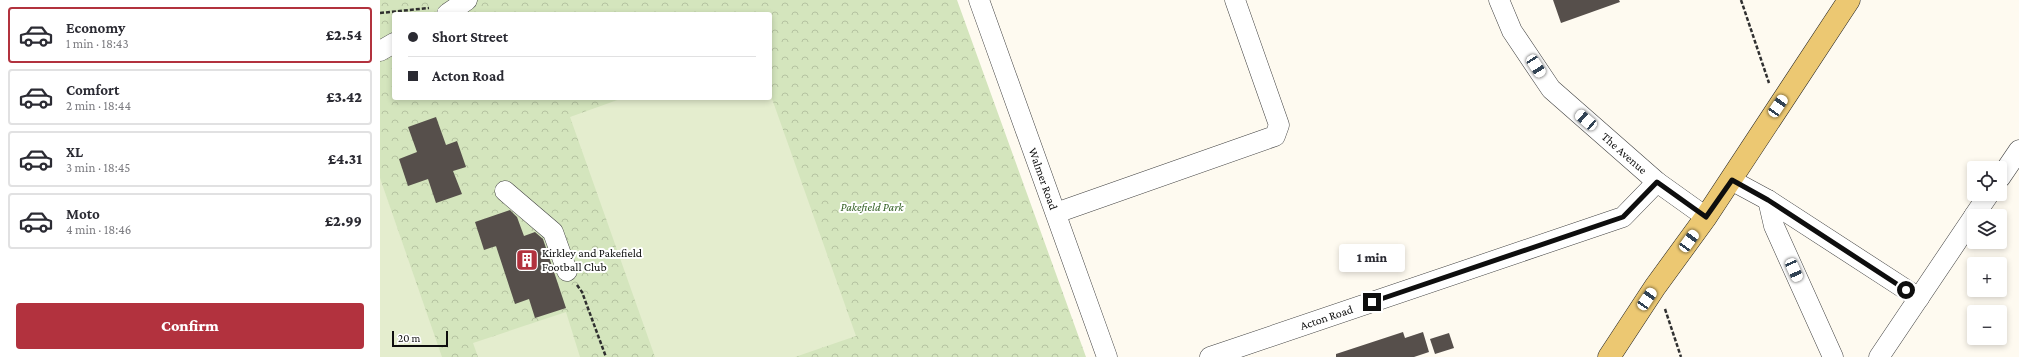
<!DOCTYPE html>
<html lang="en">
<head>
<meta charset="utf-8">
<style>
	body { margin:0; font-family:"Crimson Pro",serif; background:#f2f2f3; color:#2b2b33; height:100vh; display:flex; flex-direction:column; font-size:15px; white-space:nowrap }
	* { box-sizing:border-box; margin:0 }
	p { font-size:13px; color:#7c7c81 }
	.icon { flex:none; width:22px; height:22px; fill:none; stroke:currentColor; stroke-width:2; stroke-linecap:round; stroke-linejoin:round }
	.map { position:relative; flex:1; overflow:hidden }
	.panel { display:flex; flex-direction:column; background:#fff; width:380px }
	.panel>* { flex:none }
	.banner { position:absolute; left:12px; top:12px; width:380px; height:88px; border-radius:4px; box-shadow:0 2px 6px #0003; display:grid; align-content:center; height:88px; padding:0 16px; background:#fff }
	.fabs { position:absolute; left:1587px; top:161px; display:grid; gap:8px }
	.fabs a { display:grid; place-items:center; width:40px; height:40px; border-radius:4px; background:#fff; box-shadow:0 2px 6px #0003; font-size:20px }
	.scale { position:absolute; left:12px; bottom:10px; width:56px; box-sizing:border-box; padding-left:4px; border:2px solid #0e0e0e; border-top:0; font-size:11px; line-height:14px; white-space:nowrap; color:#0e0e0e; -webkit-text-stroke:3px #fff; paint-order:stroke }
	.end { position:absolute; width:18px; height:18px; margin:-9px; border:5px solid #0e0e0e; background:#fff; box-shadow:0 0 0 2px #fff }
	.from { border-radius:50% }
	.bubble { position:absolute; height:28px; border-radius:4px; background:#fff; box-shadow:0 2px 6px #0003; font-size:13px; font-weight:800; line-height:28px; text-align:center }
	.car { position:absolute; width:12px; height:24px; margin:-12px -6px; border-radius:5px; box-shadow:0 0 3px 1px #0007; background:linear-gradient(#fff 24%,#345 0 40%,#fff 0 76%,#345 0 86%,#fff 0) }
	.banner b { display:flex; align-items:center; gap:14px; height:38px; font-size:15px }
	.banner b+b { border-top:1px solid #e1e1e2 }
	.banner i { width:10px; height:10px; background:#2b2b33 }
	ul { padding:7px 0 0; list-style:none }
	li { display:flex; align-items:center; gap:12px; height:56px; margin:0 8px 6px; padding:0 8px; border:2px solid #e1e1e2; border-radius:4px }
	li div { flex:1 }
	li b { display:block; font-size:15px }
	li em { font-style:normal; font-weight:800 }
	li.on { border-color:#b2323e }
	li>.icon { width:36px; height:36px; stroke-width:1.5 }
	.cta { display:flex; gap:8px; margin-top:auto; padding:8px 16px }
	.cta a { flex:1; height:46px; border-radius:4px; background:#b2323e; color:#fff; font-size:16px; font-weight:800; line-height:46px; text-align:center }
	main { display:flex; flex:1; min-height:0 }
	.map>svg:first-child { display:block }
</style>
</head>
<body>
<main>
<section class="panel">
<ul>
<li class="on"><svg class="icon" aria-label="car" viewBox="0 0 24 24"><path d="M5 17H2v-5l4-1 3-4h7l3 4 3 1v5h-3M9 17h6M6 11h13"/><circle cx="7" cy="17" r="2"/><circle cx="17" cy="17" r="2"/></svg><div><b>Economy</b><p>1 min · 18:43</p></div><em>£2.54</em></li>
<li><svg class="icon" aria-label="car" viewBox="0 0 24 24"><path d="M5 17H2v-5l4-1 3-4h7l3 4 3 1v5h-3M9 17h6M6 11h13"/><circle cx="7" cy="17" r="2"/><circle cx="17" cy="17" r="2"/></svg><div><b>Comfort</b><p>2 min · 18:44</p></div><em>£3.42</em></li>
<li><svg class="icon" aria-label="car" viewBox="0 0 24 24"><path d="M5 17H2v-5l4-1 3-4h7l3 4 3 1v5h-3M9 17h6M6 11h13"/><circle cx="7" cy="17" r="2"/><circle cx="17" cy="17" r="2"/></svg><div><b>XL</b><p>3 min · 18:45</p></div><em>£4.31</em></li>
<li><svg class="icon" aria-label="car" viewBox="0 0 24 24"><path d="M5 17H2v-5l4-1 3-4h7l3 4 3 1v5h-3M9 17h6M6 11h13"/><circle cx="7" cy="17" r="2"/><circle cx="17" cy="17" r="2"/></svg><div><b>Moto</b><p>4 min · 18:46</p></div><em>£2.99</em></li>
</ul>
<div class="cta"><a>Confirm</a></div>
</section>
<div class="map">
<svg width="1639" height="357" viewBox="0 0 1639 357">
	<defs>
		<pattern id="park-crowns" width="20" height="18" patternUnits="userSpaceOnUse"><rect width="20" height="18" fill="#d4e5bd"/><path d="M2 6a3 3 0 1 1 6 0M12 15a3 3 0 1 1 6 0" fill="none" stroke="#b5c3a1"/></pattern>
	</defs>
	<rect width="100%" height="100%" fill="#fefaf0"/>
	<!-- park -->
	<path fill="url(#park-crowns)" fill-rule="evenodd" d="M0,0H577L706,357H0ZM14,14H390V98H14Z"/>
	<!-- pitch -->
	<g fill="#e4edce">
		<polygon points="390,93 476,336 415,357 275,357 190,117 243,98 390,98"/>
		<polygon points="0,178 62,357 0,357"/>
		<polygon points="186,312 200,357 98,357 93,343"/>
	</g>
	<!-- building -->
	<g fill="#564f4b">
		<polygon points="1173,0 1239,0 1240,2 1181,23"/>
		<polygon points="56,117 66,145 77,141 86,167 73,171 82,194 56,203 48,179 28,186 19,159 37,152 28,127"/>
		<polygon points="130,210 137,217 144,236 155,232 163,239 186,308 155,318 149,299 135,304 116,246 104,250 95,222"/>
		<polygon points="1023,332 1025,338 1043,332 1049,352 1034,357 956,357 956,354"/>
		<polygon points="1069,333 1074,348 1055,354 1050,339"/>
	</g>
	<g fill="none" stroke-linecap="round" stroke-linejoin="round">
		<!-- minor casing -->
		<g stroke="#414141" stroke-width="21">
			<g id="minor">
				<path id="s1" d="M599,0L727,357"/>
				<path id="s2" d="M1119,0L1132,31L1171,89L1277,182L1326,217"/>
				<polyline points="67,14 87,0"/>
				<polyline points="0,51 14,43"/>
				<polyline points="1620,178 1639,150"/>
				<polyline points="1351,180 1388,200 1539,298"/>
				<polyline points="125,191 173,232 187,271"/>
				<polyline points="1388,200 1394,226 1453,357"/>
				<polyline points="676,213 895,136 899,125 855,0"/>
				<polyline points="1594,216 1609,194"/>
				<path id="s3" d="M830,357L1243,217L1277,182"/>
				<polyline points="1499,357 1594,216"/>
			</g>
		</g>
		<!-- major casing -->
		<g stroke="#1f1f1f" stroke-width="23">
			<polyline id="major" points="1229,357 1275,287 1326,217 1469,0"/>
		</g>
		<!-- path -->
		<g stroke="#303030" stroke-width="2.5" stroke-dasharray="4 2" stroke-linecap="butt">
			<polyline points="1361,0 1389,83"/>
			<polyline points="0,13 49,8"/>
			<polyline points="197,285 202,292 226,357"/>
			<polyline points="1285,309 1301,357"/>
		</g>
		<!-- minor -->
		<use href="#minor" stroke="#fff" stroke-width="20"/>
		<!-- major -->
		<use href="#major" stroke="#ecc872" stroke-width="22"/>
	</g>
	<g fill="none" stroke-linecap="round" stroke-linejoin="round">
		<!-- route -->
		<polyline stroke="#0e0e0e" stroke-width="5" points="992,302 1243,217 1277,182 1326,217 1352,180 1388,200 1526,290"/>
	</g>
	<!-- icons -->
	<defs>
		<g id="building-square" transform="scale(1.15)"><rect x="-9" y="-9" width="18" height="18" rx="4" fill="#b2323e" stroke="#fff"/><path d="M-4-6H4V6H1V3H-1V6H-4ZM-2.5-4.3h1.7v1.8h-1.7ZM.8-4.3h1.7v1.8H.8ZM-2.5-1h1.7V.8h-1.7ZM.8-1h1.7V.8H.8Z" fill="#fff"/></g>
	</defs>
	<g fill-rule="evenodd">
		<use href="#building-square" x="147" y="260"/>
	</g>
	<g text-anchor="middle" stroke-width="4" stroke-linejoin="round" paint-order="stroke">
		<!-- street labels -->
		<g font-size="12" fill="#0e0e0e" stroke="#fff">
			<text dy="4" stroke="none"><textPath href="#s2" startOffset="201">The Avenue</textPath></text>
			<text dy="4" stroke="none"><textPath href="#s1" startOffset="190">Walmer Road</textPath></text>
			<text dy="4" stroke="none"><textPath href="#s3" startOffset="123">Acton Road</textPath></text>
		</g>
		<!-- park labels -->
		<g font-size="12" font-style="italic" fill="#336024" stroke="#fff">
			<text x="492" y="211">Pakefield Park</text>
		</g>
		<!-- poi labels -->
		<g font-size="12" fill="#0e0e0e" stroke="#fff" text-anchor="start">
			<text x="162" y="257">Kirkley and Pakefield<tspan x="162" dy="14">Football Club</tspan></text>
		</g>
	</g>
</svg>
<div class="fabs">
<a><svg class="icon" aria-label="locate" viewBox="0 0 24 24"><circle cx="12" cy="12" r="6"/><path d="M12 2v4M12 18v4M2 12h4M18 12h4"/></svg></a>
<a><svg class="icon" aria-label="layers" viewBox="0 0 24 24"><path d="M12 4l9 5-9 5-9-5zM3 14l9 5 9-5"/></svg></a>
<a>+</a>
<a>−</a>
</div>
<div class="scale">20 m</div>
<i class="end from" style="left:1526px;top:290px"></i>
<i class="end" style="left:992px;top:302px"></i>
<div class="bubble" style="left:959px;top:244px;width:66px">1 min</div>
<i class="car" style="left:1156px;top:66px;rotate:147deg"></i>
<i class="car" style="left:1398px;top:106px;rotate:34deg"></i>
<i class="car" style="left:1206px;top:120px;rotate:311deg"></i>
<i class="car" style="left:1309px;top:241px;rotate:36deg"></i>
<i class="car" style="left:1414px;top:270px;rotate:156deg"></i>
<i class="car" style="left:1267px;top:299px;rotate:34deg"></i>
<div class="banner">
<b><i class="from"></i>Short Street</b>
<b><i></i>Acton Road</b>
</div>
</div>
</main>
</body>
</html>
